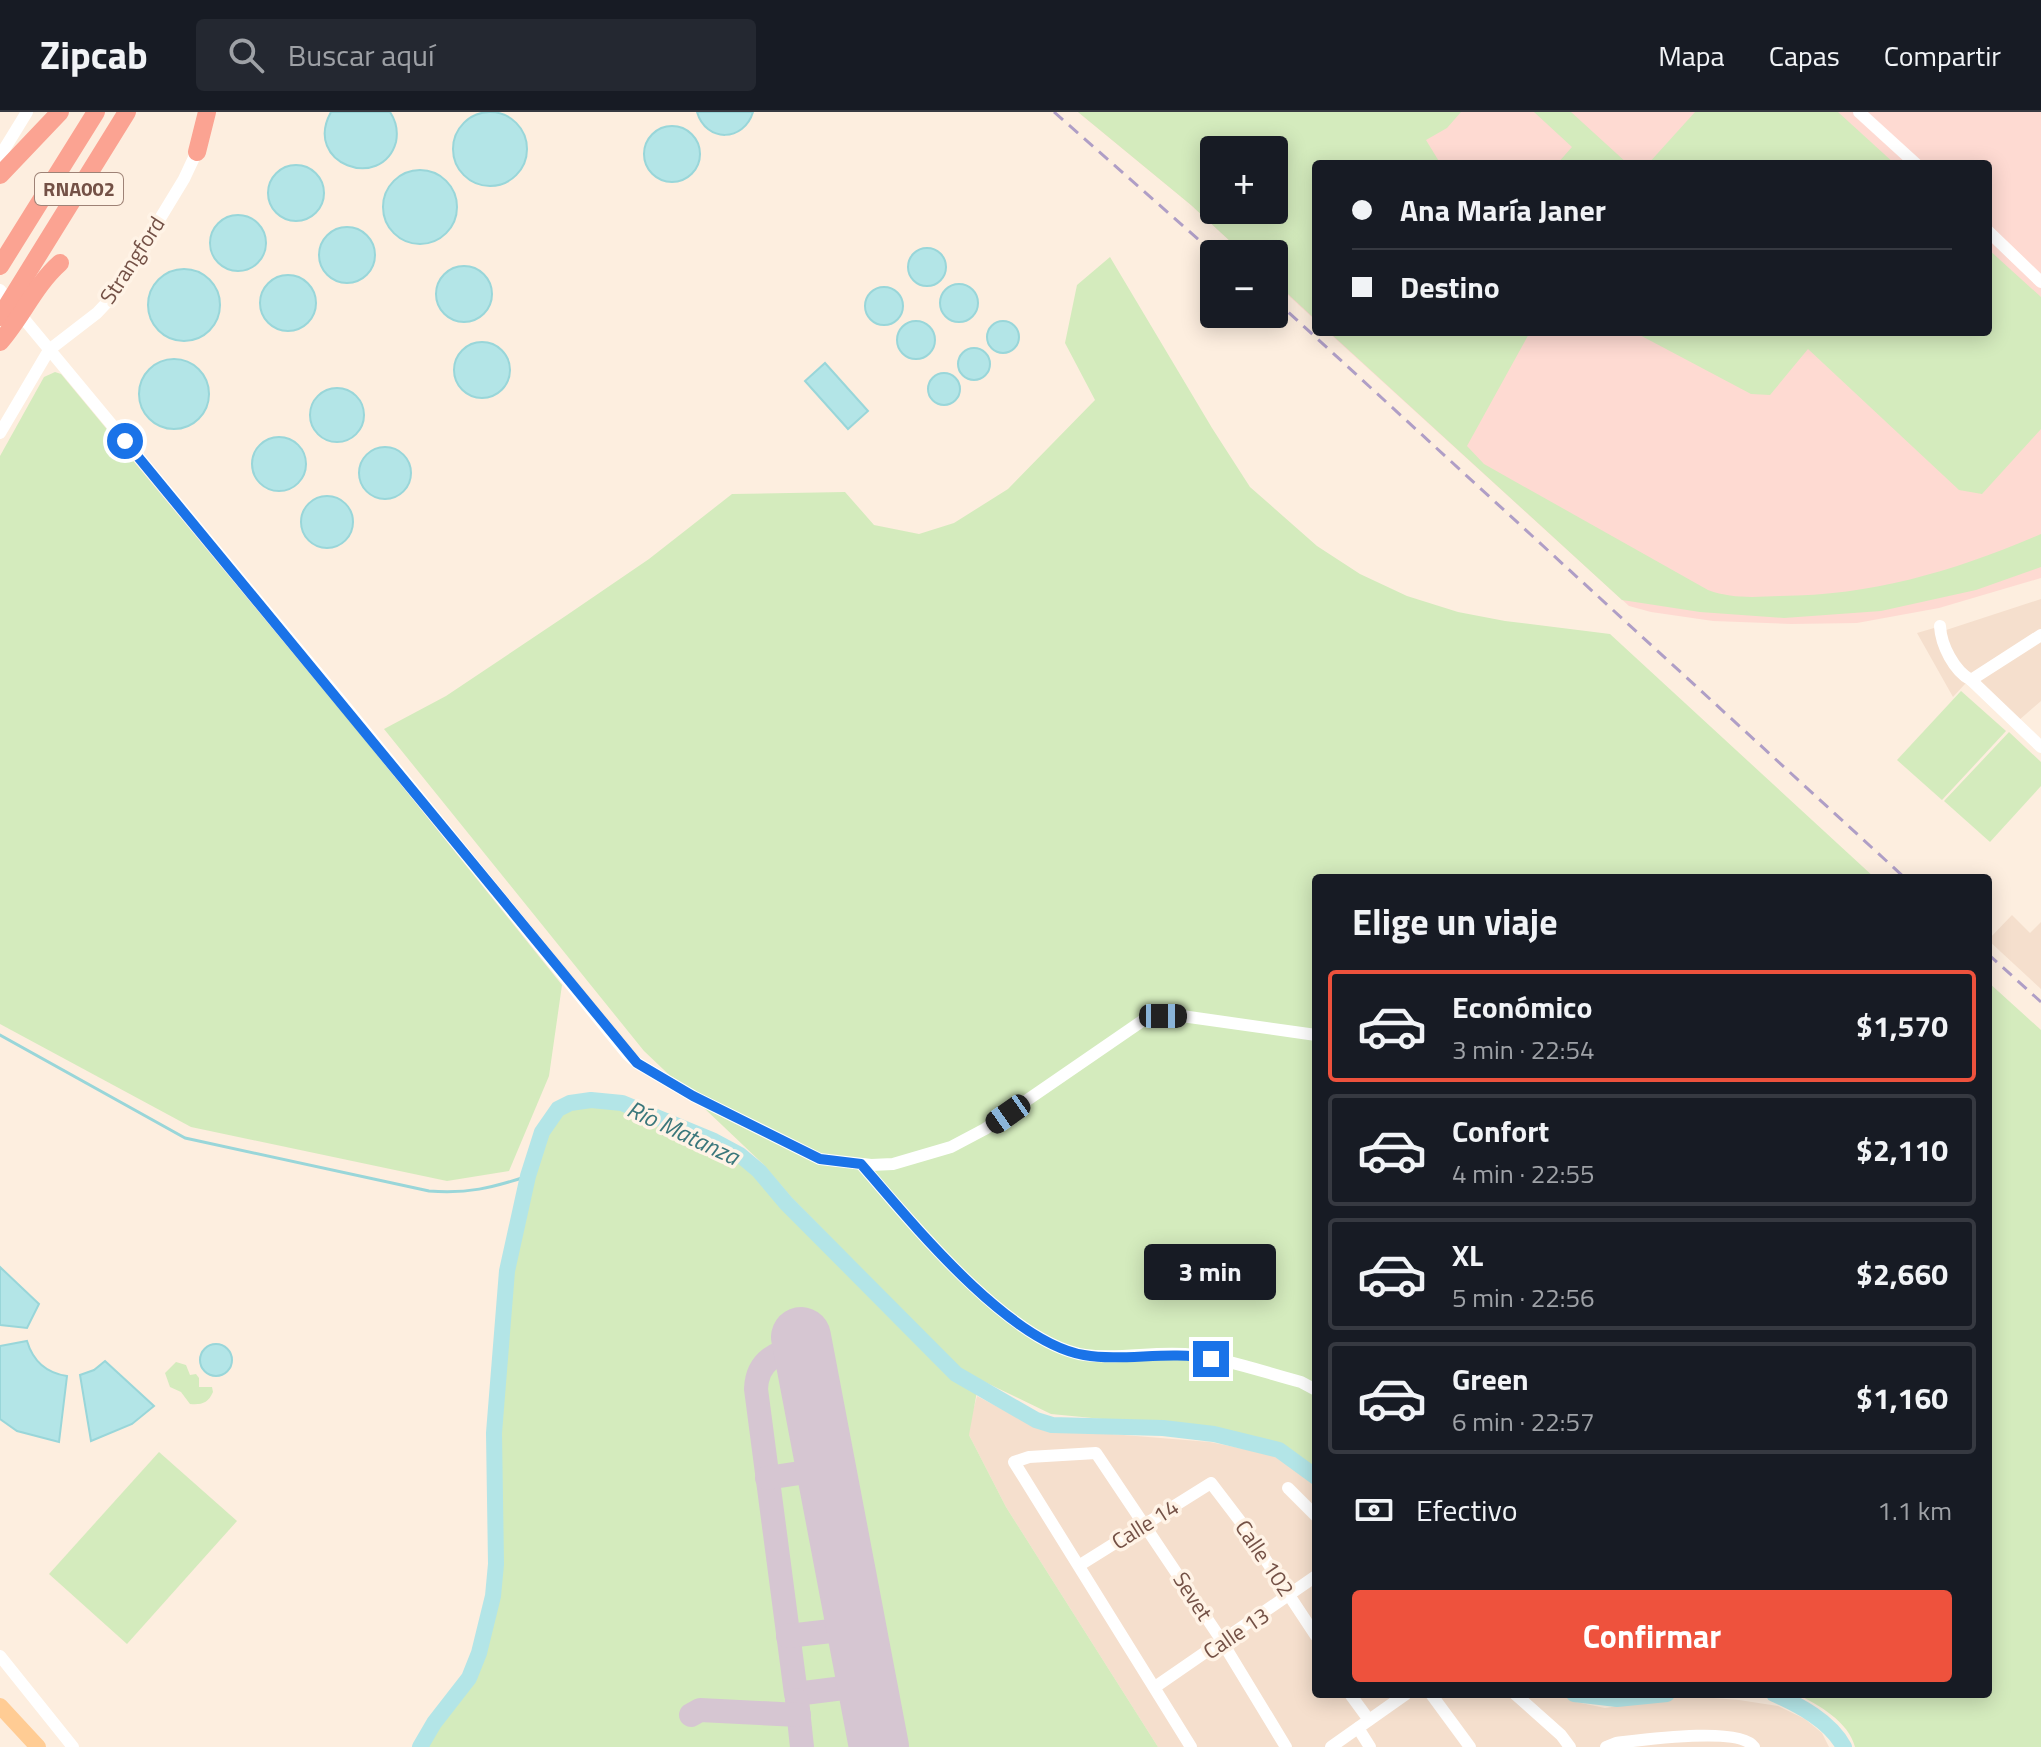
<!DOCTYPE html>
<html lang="es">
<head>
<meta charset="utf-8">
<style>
	body { margin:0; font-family:"Titillium Web",sans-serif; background:#242831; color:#f1f3f6; height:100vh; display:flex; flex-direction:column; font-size:30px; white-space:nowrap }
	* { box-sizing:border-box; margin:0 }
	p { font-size:26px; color:#9ea1a6 }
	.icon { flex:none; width:44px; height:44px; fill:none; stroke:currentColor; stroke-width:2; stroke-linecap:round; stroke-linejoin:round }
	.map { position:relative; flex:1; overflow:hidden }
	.side { position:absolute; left:1312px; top:762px; width:680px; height:824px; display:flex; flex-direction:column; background:#171b24; border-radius:8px; box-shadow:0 4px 20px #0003 }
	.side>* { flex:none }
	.top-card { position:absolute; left:1312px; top:48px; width:680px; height:176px; border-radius:8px; box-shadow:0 4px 20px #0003; display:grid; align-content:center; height:176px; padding:0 40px; background:#171b24 }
	.buttons { position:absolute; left:1200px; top:24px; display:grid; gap:16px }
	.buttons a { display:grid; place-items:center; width:88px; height:88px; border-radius:8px; background:#171b24; box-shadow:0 4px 20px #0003; font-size:40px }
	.end { position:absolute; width:36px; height:36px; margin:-18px; border:10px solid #1a73e8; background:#fff; box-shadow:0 0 0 4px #fff }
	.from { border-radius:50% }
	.bubble { position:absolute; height:56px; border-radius:8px; background:#171b24; box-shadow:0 4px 20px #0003; font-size:26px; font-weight:700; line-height:56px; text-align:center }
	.car { position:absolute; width:24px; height:48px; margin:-24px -12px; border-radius:10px; box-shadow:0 0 6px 2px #0007; background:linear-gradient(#222 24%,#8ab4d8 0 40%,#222 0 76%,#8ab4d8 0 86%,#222 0) }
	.top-card b { display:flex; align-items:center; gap:28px; height:76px; font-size:30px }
	.top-card b+b { border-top:2px solid #363941 }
	.top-card i { width:20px; height:20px; background:#f1f3f6 }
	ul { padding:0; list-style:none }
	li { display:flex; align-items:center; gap:24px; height:112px; margin:0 16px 12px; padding:0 24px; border:4px solid #363941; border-radius:8px }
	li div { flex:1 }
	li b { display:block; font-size:30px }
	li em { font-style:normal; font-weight:700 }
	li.current { border-color:#ee523d }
	li>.icon { width:72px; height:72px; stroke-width:1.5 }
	h2 { padding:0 40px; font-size:36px; line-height:96px }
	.pay { display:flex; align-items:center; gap:20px; height:88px; padding:0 40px; font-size:30px }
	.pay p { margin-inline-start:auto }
	.action { display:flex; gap:16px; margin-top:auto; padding:16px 40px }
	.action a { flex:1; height:92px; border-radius:8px; background:#ee523d; color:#fff; font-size:32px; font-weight:700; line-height:92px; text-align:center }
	header { display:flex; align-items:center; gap:48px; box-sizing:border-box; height:112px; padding:0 40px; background:#171b24; border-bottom:2px solid #363941 }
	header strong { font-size:38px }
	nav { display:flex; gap:44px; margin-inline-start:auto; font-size:28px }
	.search { width:560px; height:72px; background:#242831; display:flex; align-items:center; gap:20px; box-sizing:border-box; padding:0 28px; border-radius:8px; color:#9ea1a6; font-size:30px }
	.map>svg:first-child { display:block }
</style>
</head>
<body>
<header>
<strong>Zipcab</strong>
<div class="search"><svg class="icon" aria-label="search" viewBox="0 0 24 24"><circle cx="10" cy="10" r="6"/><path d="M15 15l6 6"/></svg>Buscar aquí</div>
<nav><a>Mapa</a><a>Capas</a><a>Compartir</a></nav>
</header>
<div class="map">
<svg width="2041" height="1635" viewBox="0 0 2041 1635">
	<rect width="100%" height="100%" fill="#fdeedf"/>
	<!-- residential -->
	<g fill="#f5dfcd">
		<polygon points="2041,487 2041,589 2018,609 1978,571 1965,572 1953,585 1917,521 1934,516 1937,521"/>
		<polygon points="2012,803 2030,821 2041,810 2041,877 1988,828"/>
		<polygon points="977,1284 1037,1316 1210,1330 1278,1344 1316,1373 1316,1582 1559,1582 1576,1590 1605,1596 1688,1584 1739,1588 1778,1594 1805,1607 1822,1621 1829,1635 1158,1635 1006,1395 969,1323 969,1313"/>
	</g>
	<!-- commercial -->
	<path fill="#fedad2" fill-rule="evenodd" d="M1078,0H2041V466L1939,496L1857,511L1791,512L1713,509L1651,500L1629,494L1328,220H1988V52H1316V209L1274,170V142H1244L1191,93ZM1214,38H1274V98H1214Z"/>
	<!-- green -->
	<g fill="#d4ebbd" fill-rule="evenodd">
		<path d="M1078,0H1461L1447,16L1426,28L1440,51L1450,52H1316V208L1274,169V142H1244L1191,93ZM1214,38H1274V98H1214Z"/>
		<polygon points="1534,0 1571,0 1628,52 1557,52 1572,35"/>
		<polygon points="1695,0 1838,0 1895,52 1648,52"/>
		<polygon points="1988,137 2041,185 2041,317 1982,382 1959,378 1808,237 1770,283 1751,282 1634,220 1988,220"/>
		<polygon points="1110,145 1212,316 1250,375 1317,434 1360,462 1407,484 1458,500 1505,509 1610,522 1875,766 1316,766 1316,1357 1284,1335 1216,1318 1051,1302 962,1259 792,1086 763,1052 644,939 384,617 446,584 567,503 649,447 732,382 845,380 874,413 919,422 954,411 1008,377 1095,288 1065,231 1077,173"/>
		<path d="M1329,220H1530L1467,334L1484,352L1708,478C1732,487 1755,485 1780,484C1875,483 1954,459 2041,422V455L1976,478L1881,499L1784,506L1700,500L1622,488Z"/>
		<polygon points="55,260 61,262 365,628 562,873 549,964 509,1059 447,1069 191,1015 0,912 0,344 44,265"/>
		<polygon points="1961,579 2006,619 1942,688 1897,648"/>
		<polygon points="2009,620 2041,650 2041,674 1990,730 1944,689"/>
		<path d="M1988,870L2041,918V1635H1855C1849,1610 1818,1592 1796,1582H1988Z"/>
		<path d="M591,988L622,991L714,1029L740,1043L759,1059L786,1091L956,1262L978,1274L969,1323L1006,1395L1158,1635H420C434,1611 455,1590 469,1566C482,1543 488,1511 493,1485C503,1438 493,1372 494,1322C496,1258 512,1039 557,999C566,990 579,990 591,988Z"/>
		<path d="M176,1250L186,1253L190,1263L196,1262L199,1266V1275H212L213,1280C208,1291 202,1293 190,1292L181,1280L170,1275L165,1261Z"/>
		<polygon points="159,1340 237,1409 127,1532 49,1462"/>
	</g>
	<!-- water -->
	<g fill="#b3e5e7" stroke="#99d6d9" stroke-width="2">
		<path d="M331,0H390C396,9 398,20 396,30C382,80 302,52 331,0Z"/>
		<path d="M697,0H753C744,30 706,31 697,0Z"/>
		<circle cx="490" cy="37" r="37"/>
		<circle cx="672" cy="42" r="28"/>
		<circle cx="296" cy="81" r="28"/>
		<circle cx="420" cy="95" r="37"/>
		<circle cx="238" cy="131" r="28"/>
		<circle cx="347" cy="143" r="28"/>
		<circle cx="927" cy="155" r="19"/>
		<circle cx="464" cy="182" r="28"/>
		<circle cx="184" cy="193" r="36"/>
		<circle cx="288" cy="191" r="28"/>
		<circle cx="959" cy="191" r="19"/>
		<circle cx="884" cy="194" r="19"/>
		<circle cx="1003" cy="225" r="16"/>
		<circle cx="916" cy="228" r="19"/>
		<circle cx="482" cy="258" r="28"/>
		<circle cx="974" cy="252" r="16"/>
		<circle cx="174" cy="282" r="35"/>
		<polygon points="825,251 868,299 848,317 805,269"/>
		<circle cx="944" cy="277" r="16"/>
		<circle cx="337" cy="303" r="27"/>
		<circle cx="279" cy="352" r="27"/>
		<circle cx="385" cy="361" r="26"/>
		<circle cx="327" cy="410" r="26"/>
		<polygon points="0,1155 39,1192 27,1216 0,1213"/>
		<path d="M27,1229C33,1249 46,1261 67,1264L59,1330L17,1319L0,1307V1234Z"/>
		<circle cx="216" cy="1248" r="16"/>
		<polygon points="105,1249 154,1294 132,1312 91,1329 80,1263 94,1258"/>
	</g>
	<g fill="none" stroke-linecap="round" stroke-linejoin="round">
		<!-- stream -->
		<path stroke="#99d6d9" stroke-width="3" d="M0,923L185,1026L429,1079C467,1082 492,1076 528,1064"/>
		<!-- river -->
		<g stroke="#b3e5e7" stroke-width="16">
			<polyline points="1574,1582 1617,1587 1667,1582"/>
			<path d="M1774,1582C1799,1593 1830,1609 1844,1635"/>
			<polyline points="420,1635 434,1611 469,1566 479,1541 493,1484 496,1452 494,1321 507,1159 528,1064 542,1020 558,997 570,991 591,988 622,991 714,1029 740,1043 759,1059 786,1091 956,1262 1036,1308 1052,1313 1163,1316 1214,1322 1279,1338 1316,1365"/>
		</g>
		<!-- taxiway -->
		<g stroke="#d6c6d2" stroke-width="24">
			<path d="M803,1234C777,1240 757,1248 756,1277L796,1582L867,1573"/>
			<polyline points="767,1366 826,1357"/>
			<polyline points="788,1524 857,1516"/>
			<polyline points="797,1588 802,1635"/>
			<polyline points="691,1603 700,1598 799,1603"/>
		</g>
		<!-- runway -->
		<polyline stroke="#d6c6d2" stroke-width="60" points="801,1225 879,1635"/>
		<!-- minor -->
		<g stroke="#fff" stroke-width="12">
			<polyline points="1859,0 1916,52"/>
			<polyline points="0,44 27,0"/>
			<polyline points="1988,119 2041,170"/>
			<polyline points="0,178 346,595 627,942 637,951 693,984 820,1047 871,1053 893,1052 951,1035 985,1017 1145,907 1182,904 1316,923"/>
			<polyline points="0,321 49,238 97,201 113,184 184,67 199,35"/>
			<path d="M1940,514C1941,533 1954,559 1971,568L2041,635"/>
			<polyline points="1971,568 2041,523"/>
			<path d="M861,1052C910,1109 1010,1232 1085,1243C1121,1248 1159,1238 1195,1243C1231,1248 1266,1261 1301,1270L1316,1278"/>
			<polyline points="1288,1376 1316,1404"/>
			<polyline points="1080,1453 1211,1371 1240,1409 1316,1524"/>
			<polyline points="0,1544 73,1635"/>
			<polyline points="1155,1575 1316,1464"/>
			<polyline points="1350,1582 1369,1608"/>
			<polyline points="1431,1582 1470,1635"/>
			<polyline points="1515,1582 1561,1623 1570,1635"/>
			<polyline points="1358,1616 1370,1635"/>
			<polyline points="1191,1635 1014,1350 1029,1345 1096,1341 1218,1523 1286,1635"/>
			<polyline points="1331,1635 1406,1582"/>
			<path d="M1606,1635L1616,1631C1642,1628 1740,1614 1754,1635"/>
		</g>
		<!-- major -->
		<polyline stroke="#ffcc94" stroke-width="16" points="0,1594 38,1635"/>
		<!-- highway -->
		<g stroke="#fba392" stroke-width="18">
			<polyline points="197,40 207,0"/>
			<polyline points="0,63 60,0"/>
			<polyline points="0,154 96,0"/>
			<polyline points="0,205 127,0"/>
			<path d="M0,230C22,205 35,173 60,151"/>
		</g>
		<!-- rail -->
		<g stroke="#af9ec6" stroke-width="3" stroke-dasharray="12 8" stroke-linecap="butt">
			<polyline points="1054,0 1215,142"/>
			<polyline points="1274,187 1905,766"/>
			<polyline points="1988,842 2041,890"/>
		</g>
	</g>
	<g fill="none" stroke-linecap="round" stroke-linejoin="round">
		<!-- route -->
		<path stroke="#1a73e8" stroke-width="10" d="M125,329L637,951L693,984L820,1047L861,1052C911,1110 1008,1230 1084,1243C1124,1250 1169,1238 1211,1247"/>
	</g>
	<g text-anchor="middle" stroke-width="7" stroke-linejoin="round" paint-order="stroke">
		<!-- shield labels -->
		<rect fill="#fff3e6" stroke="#9e8276" stroke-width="2" x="35" y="61" width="88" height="32" rx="6"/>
		<g font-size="20" font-weight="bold" fill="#745146">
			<text x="79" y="84">RNA002</text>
		</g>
		<!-- street labels -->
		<g font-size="22" fill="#745146" stroke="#fff3e6">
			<text transform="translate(132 148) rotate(-57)" y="8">Strangford</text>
			<text transform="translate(1145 1412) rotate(-32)" y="8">Calle 14</text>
			<text transform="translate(1265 1446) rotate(56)" y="8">Calle 102</text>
			<text transform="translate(1193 1484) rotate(57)" y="8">Sevet</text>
			<text transform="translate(1236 1521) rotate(-34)" y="8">Calle 13</text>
		</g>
		<!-- water labels -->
		<g font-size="24" font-style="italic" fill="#3a777b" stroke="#fff3e6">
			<text transform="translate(683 1021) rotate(25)" y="8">Río Matanza</text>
		</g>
	</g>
</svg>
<div class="buttons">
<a>+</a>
<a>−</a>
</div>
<i class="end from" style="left:125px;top:329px"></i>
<i class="end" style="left:1211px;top:1247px"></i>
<div class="bubble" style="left:1144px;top:1132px;width:132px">3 min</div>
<i class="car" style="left:1163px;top:904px;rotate:90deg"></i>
<i class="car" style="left:1008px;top:1002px;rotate:235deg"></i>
<div class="top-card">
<b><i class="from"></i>Ana María Janer</b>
<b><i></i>Destino</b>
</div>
<section class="side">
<h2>Elige un viaje</h2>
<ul>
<li class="current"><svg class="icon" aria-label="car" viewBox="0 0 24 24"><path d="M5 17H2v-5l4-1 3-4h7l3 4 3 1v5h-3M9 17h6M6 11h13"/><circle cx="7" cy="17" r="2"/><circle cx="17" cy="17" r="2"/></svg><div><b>Económico</b><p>3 min · 22:54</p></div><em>$1,570</em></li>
<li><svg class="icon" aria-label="car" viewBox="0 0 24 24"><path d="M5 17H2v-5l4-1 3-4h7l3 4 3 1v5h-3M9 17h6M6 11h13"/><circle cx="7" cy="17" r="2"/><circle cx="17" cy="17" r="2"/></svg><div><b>Confort</b><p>4 min · 22:55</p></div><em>$2,110</em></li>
<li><svg class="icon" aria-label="car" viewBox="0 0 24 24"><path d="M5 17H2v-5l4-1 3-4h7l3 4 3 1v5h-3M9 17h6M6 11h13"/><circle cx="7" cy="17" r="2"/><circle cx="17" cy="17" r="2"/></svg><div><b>XL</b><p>5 min · 22:56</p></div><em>$2,660</em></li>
<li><svg class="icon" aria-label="car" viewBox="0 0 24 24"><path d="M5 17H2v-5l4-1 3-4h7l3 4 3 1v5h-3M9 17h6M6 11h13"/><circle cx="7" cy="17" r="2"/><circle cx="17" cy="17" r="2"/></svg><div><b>Green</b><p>6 min · 22:57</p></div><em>$1,160</em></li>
</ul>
<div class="pay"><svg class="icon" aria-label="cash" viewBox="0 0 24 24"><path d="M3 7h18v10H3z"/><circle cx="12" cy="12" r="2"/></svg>Efectivo<p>1.1 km</p></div>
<div class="action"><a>Confirmar</a></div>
</section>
</div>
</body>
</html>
